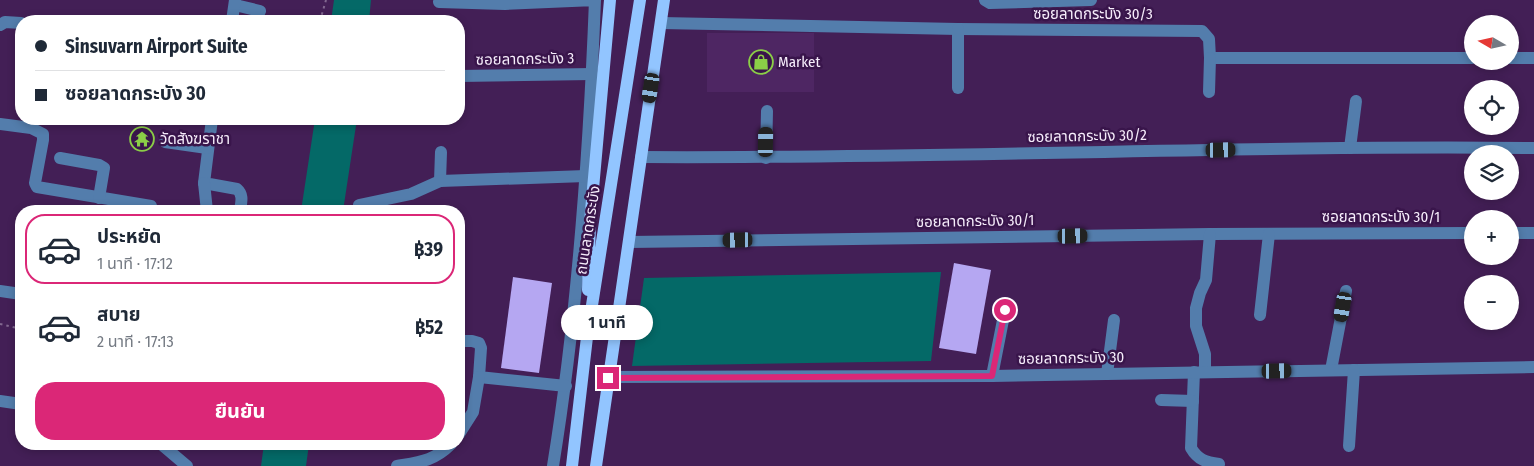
<!DOCTYPE html>
<html lang="th">
<head>
<meta charset="utf-8">
<style>
	body { margin:0; font-family:"Fira Sans Condensed","Noto Sans Thai",sans-serif; background:#f6f6f7; color:#1f2937; height:100vh; display:flex; flex-direction:column; font-size:19px; white-space:nowrap }
	* { box-sizing:border-box; margin:0 }
	p { font-size:16px; color:#747a83 }
	.icon { flex:none; width:28px; height:28px; fill:none; stroke:currentColor; stroke-width:2; stroke-linecap:round; stroke-linejoin:round }
	.map { position:relative; flex:1; overflow:hidden }
	.side { position:absolute; left:15px; top:205px; width:450px; height:245px; display:flex; flex-direction:column; background:#fff; border-radius:20px; box-shadow:0 2px 8px #0003 }
	.side>* { flex:none }
	.top-card { position:absolute; left:15px; top:15px; width:450px; height:110px; border-radius:20px; box-shadow:0 2px 8px #0003; display:grid; align-content:center; height:110px; padding:0 20px; background:#fff }
	.needle { width:32px; rotate:279deg }
	.fabs { position:absolute; left:1464px; top:15px; display:grid; gap:10px }
	.fabs a { display:grid; place-items:center; width:55px; height:55px; border-radius:50%; background:#fff; box-shadow:0 2px 8px #0003; font-size:25px }
	.end { position:absolute; width:22px; height:22px; margin:-11px; border:6px solid #db2777; background:#fff; box-shadow:0 0 0 2px #fff }
	.from { border-radius:50% }
	.bubble { position:absolute; height:35px; border-radius:18px; background:#fff; box-shadow:0 2px 8px #0003; font-size:16px; font-weight:700; line-height:35px; text-align:center }
	.car { position:absolute; width:15px; height:30px; margin:-15px -8px; border-radius:6px; box-shadow:0 0 4px 1px #0007; background:linear-gradient(#222 24%,#8ab4d8 0 40%,#222 0 76%,#8ab4d8 0 86%,#222 0) }
	.top-card b { display:flex; align-items:center; gap:18px; height:48px; font-size:19px }
	.top-card b+b { border-top:1px solid #e0e1e3 }
	.top-card i { width:12px; height:12px; background:#1f2937 }
	ul { padding:9px 0 0; list-style:none }
	li { display:flex; align-items:center; gap:15px; height:70px; margin:0 10px 8px; padding:0 10px; border:2px solid transparent; border-radius:20px }
	li div { flex:1 }
	li b { display:block; font-size:19px }
	li em { font-style:normal; font-weight:700 }
	li.on { border-color:#db2777 }
	li>.icon { width:45px; height:45px; stroke-width:1.5 }
	.button { display:flex; gap:10px; margin-top:auto; padding:10px 20px }
	.button a { flex:1; height:58px; border-radius:20px; background:#db2777; color:#fff; font-size:20px; font-weight:700; line-height:58px; text-align:center }
	.map>svg:first-child { display:block }
</style>
</head>
<body>
<div class="map">
<svg width="1534" height="466" viewBox="0 0 1534 466">
	<rect width="100%" height="100%" fill="#431f56"/>
	<!-- built -->
	<rect fill="#4e2663" x="707" y="33" width="107" height="59"/>
	<!-- water -->
	<g fill="#046967">
		<polygon points="334,0 371,0 369,21 331,21"/>
		<polygon points="315,119 357,119 343,211 301,211"/>
		<polygon points="941,272 931,361 632,366 644,278"/>
		<polygon points="264,444 309,444 306,466 261,466"/>
	</g>
	<!-- building -->
	<g fill="#b5a7f2">
		<polygon points="954,263 991,270 976,354 939,348"/>
		<polygon points="513,277 552,283 539,373 501,368"/>
	</g>
	<g fill="none" stroke-linecap="round" stroke-linejoin="round">
		<!-- path -->
		<g stroke="#826890" stroke-width="2" stroke-dasharray="2.5 4" stroke-linecap="butt">
			<polyline points="320,21 326,0"/>
			<polyline points="297,120 297,119"/>
			<polyline points="0,324 21,329"/>
		</g>
		<!-- minor -->
		<g stroke="#537dac" stroke-width="12">
			<polyline points="985,0 990,3 1091,0"/>
			<path d="M439,2L505,4L595,0C589,156 578,312 553,466"/>
			<polyline points="235,5 260,11"/>
			<polyline points="232,21 235,0"/>
			<polyline points="661,23 958,29 1202,31 1209,39 1210,58 1472,58"/>
			<polyline points="0,25 5,22 21,23"/>
			<polyline points="1510,58 1534,58"/>
			<polyline points="459,76 592,74"/>
			<polyline points="958,88 958,29"/>
			<polyline points="1209,92 1210,58"/>
			<path d="M212,119L204,183L237,189C244,195 241,203 240,211"/>
			<polyline points="236,119 239,119"/>
			<polyline points="0,124 31,128 43,134 43,140 35,183 37,187 151,206"/>
			<polyline points="165,142 207,148"/>
			<polyline points="1350,148 1356,101"/>
			<path d="M641,157C939,159 1236,145 1534,148"/>
			<polyline points="60,158 99,165 104,168 99,198"/>
			<polyline points="766,158 767,111"/>
			<polyline points="440,181 441,152"/>
			<polyline points="204,183 207,211"/>
			<polyline points="359,205 411,194 440,181 586,176"/>
			<polyline points="1510,233 1534,233"/>
			<polyline points="629,242 1210,234 1472,233"/>
			<polyline points="0,291 21,294"/>
			<polyline points="1260,315 1269,234"/>
			<polyline points="459,341 472,341 479,343 481,348 479,377 566,386"/>
			<polyline points="1331,370 1346,291"/>
			<path d="M1194,372L1191,448C1198,460 1206,462 1219,464"/>
			<polyline points="1205,372 1205,354 1196,326 1196,308 1200,293 1206,280 1210,234"/>
			<polyline points="1107,374 1114,320"/>
			<polyline points="992,376 1005,310"/>
			<polyline points="608,377 992,376 1534,367"/>
			<polyline points="1161,400 1193,401"/>
			<polyline points="0,401 21,404"/>
			<polyline points="459,434 473,412 479,377"/>
			<polyline points="161,444 187,466"/>
			<polyline points="1349,446 1354,370"/>
			<path d="M397,466C420,462 434,461 451,444"/>
		</g>
		<!-- major -->
		<g stroke="#92c5ff" stroke-width="12">
			<polyline points="588,290 590,222 610,0"/>
			<polyline points="572,466 587,337 640,0"/>
			<polyline points="596,466 664,0"/>
		</g>
	</g>
	<g fill="none" stroke-linecap="round" stroke-linejoin="round">
		<!-- route -->
		<polyline stroke="#db2777" stroke-width="6" points="608,378 992,376 1005,310"/>
	</g>
	<!-- icons -->
	<defs>
		<g id="shop-ring" transform="scale(1.25)"><circle r="9.5" fill="#39154b" stroke="#8bce47" stroke-width="1.5"/><path d="M-5-2.5h2.3a2.7 3.5 0 0 1 5.4 0H5L5.5 6h-11ZM-1.5-2.5h3a1.5 2.3 0 0 0-3 0Z" fill="#8bce47"/></g>
		<g id="temple-ring" transform="scale(1.25)"><circle r="9.5" fill="#39154b" stroke="#8bce47" stroke-width="1.5"/><path d="M0-6L5-2H3V0L6.5 2.5H4V6H1.5V3h-3V6H-4V2.5H-6.5L-3 0V-2H-5Z" fill="#8bce47"/></g>
	</defs>
	<g fill-rule="evenodd">
		<use href="#shop-ring" x="761" y="62"/>
		<use href="#temple-ring" x="142" y="139"/>
	</g>
	<g text-anchor="middle" stroke-width="5" stroke-linejoin="round" paint-order="stroke">
		<!-- street labels -->
		<g font-size="15" fill="#f6edfb" stroke="#39154b">
			<text x="1093" y="19">ซอยลาดกระบัง 30/3</text>
			<text transform="translate(525 59) rotate(-1)" y="5">ซอยลาดกระบัง 3</text>
			<text transform="translate(1087 136) rotate(-1)" y="5">ซอยลาดกระบัง 30/2</text>
			<text x="1381" y="222">ซอยลาดกระบัง 30/1</text>
			<text transform="translate(975 221) rotate(-1)" y="5">ซอยลาดกระบัง 30/1</text>
			<text transform="translate(588 230) rotate(-81)" y="5">ถนนลาดกระบัง</text>
			<text transform="translate(1071 358) rotate(-1)" y="5">ซอยลาดกระบัง 30</text>
		</g>
		<!-- poi labels -->
		<g font-size="15" fill="#f6edfb" stroke="#39154b" text-anchor="start">
			<text x="778" y="67">Market</text>
			<text x="160" y="144">วัดสังฆราชา</text>
		</g>
	</g>
</svg>
<div class="fabs">
<a><svg class="needle" viewBox="-14 -14 28 28"><path d="M0-13l5 13h-10z" fill="#e53935"/><path d="M0 13l5-13h-10z" fill="#747a83"/></svg></a>
<a><svg class="icon" aria-label="locate" viewBox="0 0 24 24"><circle cx="12" cy="12" r="6"/><path d="M12 2v4M12 18v4M2 12h4M18 12h4"/></svg></a>
<a><svg class="icon" aria-label="layers" viewBox="0 0 24 24"><path d="M12 4l9 5-9 5-9-5zM3 14l9 5 9-5"/></svg></a>
<a>+</a>
<a>−</a>
</div>
<i class="end from" style="left:1005px;top:310px"></i>
<i class="end" style="left:608px;top:378px"></i>
<div class="bubble" style="left:561px;top:305px;width:92px">1 นาที</div>
<i class="car" style="left:651px;top:88px;rotate:189deg"></i>
<i class="car" style="left:766px;top:142px;rotate:1deg"></i>
<i class="car" style="left:1221px;top:150px;rotate:89deg"></i>
<i class="car" style="left:1073px;top:236px;rotate:89deg"></i>
<i class="car" style="left:738px;top:240px;rotate:269deg"></i>
<i class="car" style="left:1343px;top:307px;rotate:190deg"></i>
<i class="car" style="left:1277px;top:371px;rotate:89deg"></i>
<div class="top-card">
<b><i class="from"></i>Sinsuvarn Airport Suite</b>
<b><i></i>ซอยลาดกระบัง 30</b>
</div>
<section class="side">
<ul>
<li class="on"><svg class="icon" aria-label="car" viewBox="0 0 24 24"><path d="M5 17H2v-5l4-1 3-4h7l3 4 3 1v5h-3M9 17h6M6 11h13"/><circle cx="7" cy="17" r="2"/><circle cx="17" cy="17" r="2"/></svg><div><b>ประหยัด</b><p>1 นาที · 17:12</p></div><em>฿39</em></li>
<li><svg class="icon" aria-label="car" viewBox="0 0 24 24"><path d="M5 17H2v-5l4-1 3-4h7l3 4 3 1v5h-3M9 17h6M6 11h13"/><circle cx="7" cy="17" r="2"/><circle cx="17" cy="17" r="2"/></svg><div><b>สบาย</b><p>2 นาที · 17:13</p></div><em>฿52</em></li>
</ul>
<div class="button"><a>ยืนยัน</a></div>
</section>
</div>
</body>
</html>
